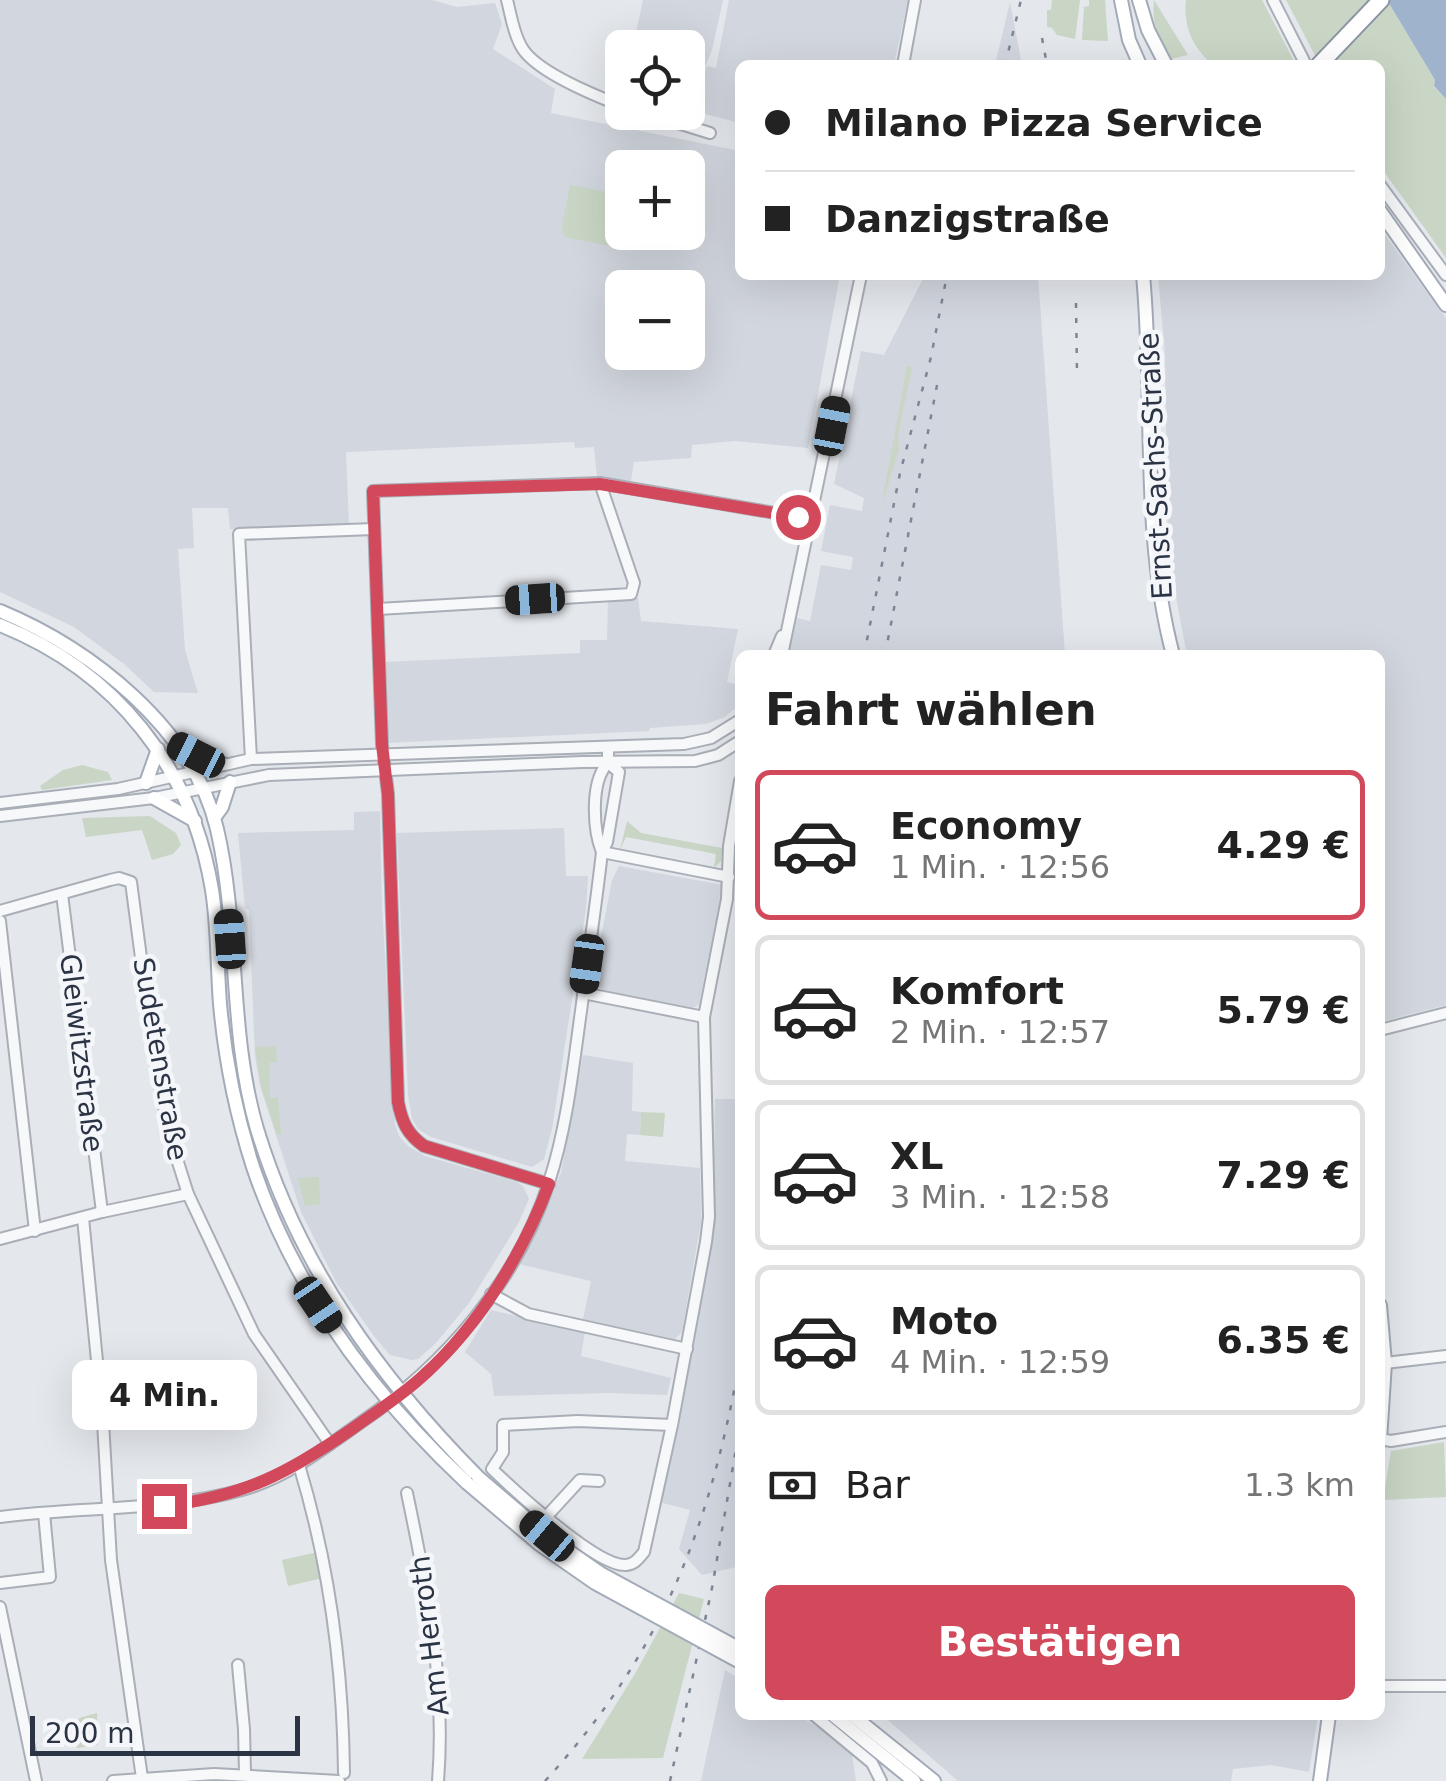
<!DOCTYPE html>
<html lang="de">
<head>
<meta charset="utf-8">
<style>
	body { margin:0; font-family:"DejaVu Sans",sans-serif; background:#f6f6f6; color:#222; height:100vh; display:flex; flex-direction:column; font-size:38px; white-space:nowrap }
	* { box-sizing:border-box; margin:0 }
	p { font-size:32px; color:#767676 }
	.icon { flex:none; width:55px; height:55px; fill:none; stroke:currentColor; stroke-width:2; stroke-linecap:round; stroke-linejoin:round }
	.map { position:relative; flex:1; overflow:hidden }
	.drawer { position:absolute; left:735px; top:650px; width:650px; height:1070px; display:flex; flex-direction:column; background:#fff; border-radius:15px; box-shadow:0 10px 40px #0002 }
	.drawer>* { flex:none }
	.banner { position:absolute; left:735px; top:60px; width:650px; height:220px; border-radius:15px; box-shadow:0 10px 40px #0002; display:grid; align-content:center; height:220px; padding:0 30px; background:#fff }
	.controls { position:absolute; left:605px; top:30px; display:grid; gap:20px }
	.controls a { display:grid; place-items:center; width:100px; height:100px; border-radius:15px; background:#fff; box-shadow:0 10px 40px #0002; font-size:50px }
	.scale { position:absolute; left:30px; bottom:25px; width:270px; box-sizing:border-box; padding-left:10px; border:5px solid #2b3445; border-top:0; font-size:28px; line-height:35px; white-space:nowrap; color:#2b3445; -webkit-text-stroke:8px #f4f6f9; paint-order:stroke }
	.end { position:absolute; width:45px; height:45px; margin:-22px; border:12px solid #d1495b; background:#fff; box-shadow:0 0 0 5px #fff }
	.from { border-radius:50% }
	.bubble { position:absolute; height:70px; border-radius:15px; background:#fff; box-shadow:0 10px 40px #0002; font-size:32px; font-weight:600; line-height:70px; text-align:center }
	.car { position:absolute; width:30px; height:60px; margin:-30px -15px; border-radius:12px; box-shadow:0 0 8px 2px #0007; background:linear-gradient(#222 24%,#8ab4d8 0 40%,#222 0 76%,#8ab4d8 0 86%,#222 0) }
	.banner b { display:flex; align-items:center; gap:35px; height:95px; font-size:38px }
	.banner b+b { border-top:2px solid #e0e0e0 }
	.banner i { width:25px; height:25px; background:#222 }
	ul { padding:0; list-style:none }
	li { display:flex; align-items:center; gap:30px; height:150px; margin:0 20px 15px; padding:0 10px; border:5px solid #e0e0e0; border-radius:15px }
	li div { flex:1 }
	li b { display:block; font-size:38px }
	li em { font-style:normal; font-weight:600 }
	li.on { border-color:#d1495b }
	li>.icon { width:90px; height:90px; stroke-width:1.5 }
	h2 { padding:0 30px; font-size:45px; line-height:120px }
	.pay { display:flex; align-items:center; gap:25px; height:110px; padding:0 30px; font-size:38px }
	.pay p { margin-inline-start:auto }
	.action { display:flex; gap:20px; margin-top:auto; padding:20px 30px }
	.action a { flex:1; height:115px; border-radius:15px; background:#d1495b; color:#fff; font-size:40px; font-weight:600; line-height:115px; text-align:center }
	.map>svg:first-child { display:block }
</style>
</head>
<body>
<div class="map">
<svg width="1446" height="1781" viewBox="0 0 1446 1781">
	<rect width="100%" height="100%" fill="#e4e7ec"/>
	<!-- built -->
	<g fill="#d2d6de" fill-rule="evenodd">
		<path d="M0,0H432L457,7L495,3L502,24L493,49L555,89L551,113L740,151V275H840L808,448L735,441L692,445L691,458L634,462L631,481L597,477L594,447L575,448L574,442L346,452L349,527L230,529L228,508H192L194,548L178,549L185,650L198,693L154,692L124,664L74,627L0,592ZM622,168H688V232H622ZM622,288H688V352H622Z"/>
		<polygon points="643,0 723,0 712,50 688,108 688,48 633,47"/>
		<polygon points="729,0 908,0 894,65 740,65 740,123 694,111 693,101 707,66 716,68"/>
		<polygon points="1010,2 1022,65 995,65"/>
		<polygon points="1380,228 1446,318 1446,1005 1380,1022 1380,655 1187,655 1168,556 1165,356 1158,275 1380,275"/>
		<polygon points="925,275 1038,275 1065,655 789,655 797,618 810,621 821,565 851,570 853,557 821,551 830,505 862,511 864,498 834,484 861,351 884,355"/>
		<polygon points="608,598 638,598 641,621 738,629 727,682 740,685 740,704 725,717 706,724 650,728 649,731 387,743 386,662 580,653 580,640 607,640"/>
		<polygon points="380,811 382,905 395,1124 399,1136 408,1146 425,1156 517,1182 523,1186 529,1199 518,1224 469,1303 435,1344 418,1359 412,1360 390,1355 374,1336 336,1282 301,1212 260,1086 255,1056 249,910 245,908 238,833 354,830 354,812"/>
		<polygon points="564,828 566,876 588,876 586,909 552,1129 544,1159 532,1167 431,1137 418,1129 412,1119 408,1095 397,833"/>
		<polygon points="619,866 723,885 699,1004 693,1008 608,992 596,986 593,979 612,880"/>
		<polygon points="583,1055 633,1063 632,1111 641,1112 640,1135 627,1134 625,1161 700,1168 701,1222 682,1332 675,1339 583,1319 591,1281 519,1264 561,1173"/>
		<polygon points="715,1099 740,1099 740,1566 702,1575 679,1549 690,1510 659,1502 713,1221"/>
		<polygon points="491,1310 585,1332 581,1356 671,1378 667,1395 608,1393 494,1396 491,1374 465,1352"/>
		<polygon points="725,1670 740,1679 740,1715 798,1715 851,1748 856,1781 701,1781"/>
		<polygon points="882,1715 1318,1715 1309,1772 1271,1765 1233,1769 1231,1781 958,1781"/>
	</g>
	<!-- green -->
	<g fill="#c9d6c5">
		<polygon points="1052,0 1080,0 1075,39 1057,35 1052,28 1047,27 1047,10 1051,10"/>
		<polygon points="1089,0 1105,0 1108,41 1082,40 1084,7 1089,6"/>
		<path d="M1154,0L1188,55L1171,59C1158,41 1151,23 1154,0Z"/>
		<path d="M1186,0H1262L1294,61L1288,65H1213C1193,48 1183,27 1186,0Z"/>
		<polygon points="1286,0 1387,0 1435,80 1434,87 1446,99 1446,258 1380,166 1380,65 1320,65"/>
		<polygon points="570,185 622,195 622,232 671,233 667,236 654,234 646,238 632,236 629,250 565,237 562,227"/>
		<polygon points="907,366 912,367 898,435 899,450 882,503"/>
		<polygon points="82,765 108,772 112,780 42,790 40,786 63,770"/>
		<polygon points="150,816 176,833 181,845 173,854 152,860 142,830 86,837 82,818"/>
		<polygon points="627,821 641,833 722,848 721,861 714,868 716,854 626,837 620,850"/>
		<polygon points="276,1046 277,1062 269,1063 270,1098 278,1098 281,1134 277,1135 261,1086 255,1047"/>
		<polygon points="641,1112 665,1113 663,1137 640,1135"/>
		<polygon points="319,1177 320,1204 305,1206 298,1178"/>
		<polygon points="1444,1442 1446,1497 1383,1500 1391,1451"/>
		<polygon points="318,1552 323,1578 288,1586 282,1560"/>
		<polygon points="679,1593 704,1599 663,1758 582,1759 636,1672"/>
		<polygon points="97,1713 98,1745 77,1748 79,1718"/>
	</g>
	<!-- water -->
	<polygon fill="#9fb4cc" points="1387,0 1446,0 1446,99 1434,86 1435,80"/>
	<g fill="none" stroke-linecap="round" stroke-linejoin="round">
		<!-- minor casing -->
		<g stroke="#a9aeb7" stroke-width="14">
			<g id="minor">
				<path d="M507,0C511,15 513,32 521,46C534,71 596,96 622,106"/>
				<polyline points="1273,0 1306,65"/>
				<polyline points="903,65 915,0"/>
				<polyline points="642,112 710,133"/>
				<polyline points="1380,185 1446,275"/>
				<polyline points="378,609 631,594 634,583 600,483"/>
				<polyline points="774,655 782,636"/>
				<polyline points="782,655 861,275"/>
				<polyline points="251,759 239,534 374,529"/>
				<polyline points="0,803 118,789 251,759 684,744 711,738 740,720"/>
				<polyline points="0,816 154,798 269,775 582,762 695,761 718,755 740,741"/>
				<polyline points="602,852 729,877"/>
				<path d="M602,852C593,830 590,781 608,763"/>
				<polyline points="62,894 102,1212"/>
				<polyline points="0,911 110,880 119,878 131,882 154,1056 171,1140 188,1194 254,1334 330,1444"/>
				<polyline points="0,921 35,1231"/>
				<polyline points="583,993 704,1017"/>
				<polyline points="1380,1030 1446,1013"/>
				<path d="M549,1184L424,1146C407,1134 402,1122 398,1102L388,794L382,745L373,491L600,483L810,519"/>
				<polyline points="83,1218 103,1422 111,1560 142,1778"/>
				<polyline points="0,1239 102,1212 188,1194"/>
				<polyline points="491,1294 528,1314 687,1349"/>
				<polyline points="1385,1363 1446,1356"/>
				<path d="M672,1425L578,1421L503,1425V1452L492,1469C515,1491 597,1567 626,1565C635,1564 638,1559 644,1552L672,1425L706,1242L709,1217L704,1017L727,899L729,846L740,781"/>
				<polyline points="1380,1439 1391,1441 1446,1432"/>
				<path d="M299,1465C330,1567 343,1667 344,1773"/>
				<path d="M407,1493C427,1588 446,1683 438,1781"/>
				<path d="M0,1517C81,1506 163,1512 242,1490C286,1478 323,1449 360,1423C445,1365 517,1282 549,1182C567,1127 573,1068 581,1011C588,958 596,905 602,852L607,842L619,772L608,763V747"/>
				<polyline points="546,1517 580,1480 599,1481"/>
				<polyline points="0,1583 50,1577 44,1513"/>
				<polyline points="0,1607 36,1781"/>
				<polyline points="238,1665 244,1729 245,1774"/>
				<polyline points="1380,1686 1446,1686"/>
				<polyline points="814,1715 872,1763 881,1781"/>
				<polyline points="113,1781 214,1774 339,1781"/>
			</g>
		</g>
		<!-- major casing -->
		<g stroke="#a3abb8" stroke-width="16">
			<g id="major">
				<polyline points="1121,0 1129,40 1140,65"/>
				<polyline points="1139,0 1148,30 1166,65"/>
				<polyline points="1380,211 1446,305"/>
				<path d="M1143,275C1155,401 1140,531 1173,655"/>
				<path d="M0,611C91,649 193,728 217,829C240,928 228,1030 257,1129C298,1265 379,1377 478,1477"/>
				<path d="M0,625C116,671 192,768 212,890C218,927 217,966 220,1004C225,1059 236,1114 253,1167C295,1291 373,1395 467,1483"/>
				<polyline points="176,745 223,764"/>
				<polyline points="146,783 158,749"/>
				<polyline points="154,798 195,821"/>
				<polyline points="214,818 222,807 230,782"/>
				<polyline points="1380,1305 1385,1363 1380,1440"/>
				<polyline points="833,1715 914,1781"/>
				<polyline points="852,1715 934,1781"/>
				<polyline points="1320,1781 1329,1715"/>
			</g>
		</g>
		<!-- highway casing -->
		<g stroke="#8b94a3" stroke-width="19">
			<polyline id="highway" points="1319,65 1381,0"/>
		</g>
		<!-- minor -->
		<use href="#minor" stroke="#f7f8fa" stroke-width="10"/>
		<!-- major -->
		<use href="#major" stroke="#fff" stroke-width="12"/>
		<!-- highway -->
		<use href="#highway" stroke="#fff" stroke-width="15"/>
		<!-- rail -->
		<g stroke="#7d8696" stroke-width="2.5" stroke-dasharray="5 10" stroke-linecap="butt">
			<polyline points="1042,38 1047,65"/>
			<polyline points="1005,65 1021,0"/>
			<polyline points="1076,303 1077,373"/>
			<polyline points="864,655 900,473 931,357 947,275"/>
			<polyline points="885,655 938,380"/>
			<path d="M545,1781C662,1653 710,1528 740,1359"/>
			<polyline points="670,1781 712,1588 736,1449"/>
		</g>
		<!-- major-bridge casing -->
		<g stroke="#a3abb8" stroke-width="16" stroke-linecap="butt">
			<g id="major-bridge">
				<polyline points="478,1477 547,1536 600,1573 740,1649"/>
				<polyline points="467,1483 539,1544 595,1583 740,1662"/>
			</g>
		</g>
		<!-- major-bridge -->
		<use href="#major-bridge" stroke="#fff" stroke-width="12"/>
	</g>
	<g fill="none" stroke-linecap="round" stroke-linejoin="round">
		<!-- route -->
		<path stroke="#d1495b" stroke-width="12" d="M164,1506C244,1496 287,1474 352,1429C377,1411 403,1395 425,1374C480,1324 523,1253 549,1184L424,1146C407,1134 402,1122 398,1102L388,794L382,745L373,491L600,484L798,517"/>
	</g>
	<g text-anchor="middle" stroke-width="9" stroke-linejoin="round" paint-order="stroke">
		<!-- street labels -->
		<g font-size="28" fill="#2b3445" stroke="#f4f6f9">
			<text transform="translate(1155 466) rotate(-93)" y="10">Ernst-Sachs-Straße</text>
			<text transform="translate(82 1053) rotate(83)" y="10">Gleiwitzstraße</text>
			<text transform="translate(161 1059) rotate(80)" y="10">Sudetenstraße</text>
			<text transform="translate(429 1636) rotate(-97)" y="10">Am Herroth</text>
		</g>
	</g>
</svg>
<div class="controls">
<a><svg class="icon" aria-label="locate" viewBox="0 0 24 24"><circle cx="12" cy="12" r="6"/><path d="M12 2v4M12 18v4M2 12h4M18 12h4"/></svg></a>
<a>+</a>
<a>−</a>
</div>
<div class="scale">200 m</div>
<i class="end from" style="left:798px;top:517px"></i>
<i class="end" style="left:164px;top:1506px"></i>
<div class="bubble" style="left:72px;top:1360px;width:185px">4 Min.</div>
<i class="car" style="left:832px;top:426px;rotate:11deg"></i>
<i class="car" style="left:535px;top:599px;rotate:266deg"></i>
<i class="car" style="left:196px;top:755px;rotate:297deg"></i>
<i class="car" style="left:230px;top:939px;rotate:356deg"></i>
<i class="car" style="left:587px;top:964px;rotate:188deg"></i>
<i class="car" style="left:318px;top:1305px;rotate:146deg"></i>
<i class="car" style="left:547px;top:1536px;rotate:310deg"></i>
<div class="banner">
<b><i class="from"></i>Milano Pizza Service</b>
<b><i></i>Danzigstraße</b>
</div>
<section class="drawer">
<h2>Fahrt wählen</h2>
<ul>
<li class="on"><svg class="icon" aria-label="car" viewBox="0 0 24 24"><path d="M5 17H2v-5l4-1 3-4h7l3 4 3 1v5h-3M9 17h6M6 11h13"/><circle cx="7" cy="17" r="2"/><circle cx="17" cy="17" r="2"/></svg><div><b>Economy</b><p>1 Min. · 12:56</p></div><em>4.29 €</em></li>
<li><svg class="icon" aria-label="car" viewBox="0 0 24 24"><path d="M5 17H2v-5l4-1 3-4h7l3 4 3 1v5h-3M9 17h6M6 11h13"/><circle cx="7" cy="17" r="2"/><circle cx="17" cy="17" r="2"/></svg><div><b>Komfort</b><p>2 Min. · 12:57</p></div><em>5.79 €</em></li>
<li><svg class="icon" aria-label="car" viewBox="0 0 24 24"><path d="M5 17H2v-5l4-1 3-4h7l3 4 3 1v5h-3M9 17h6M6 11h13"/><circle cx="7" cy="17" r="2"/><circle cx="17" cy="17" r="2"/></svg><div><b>XL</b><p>3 Min. · 12:58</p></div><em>7.29 €</em></li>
<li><svg class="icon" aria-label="car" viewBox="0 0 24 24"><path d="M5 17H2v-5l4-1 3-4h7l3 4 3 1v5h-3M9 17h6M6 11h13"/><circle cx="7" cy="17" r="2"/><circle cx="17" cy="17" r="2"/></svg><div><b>Moto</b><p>4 Min. · 12:59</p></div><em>6.35 €</em></li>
</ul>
<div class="pay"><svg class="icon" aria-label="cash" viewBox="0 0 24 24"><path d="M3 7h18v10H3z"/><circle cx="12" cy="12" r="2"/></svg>Bar<p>1.3 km</p></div>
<div class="action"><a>Bestätigen</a></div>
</section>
</div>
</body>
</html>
